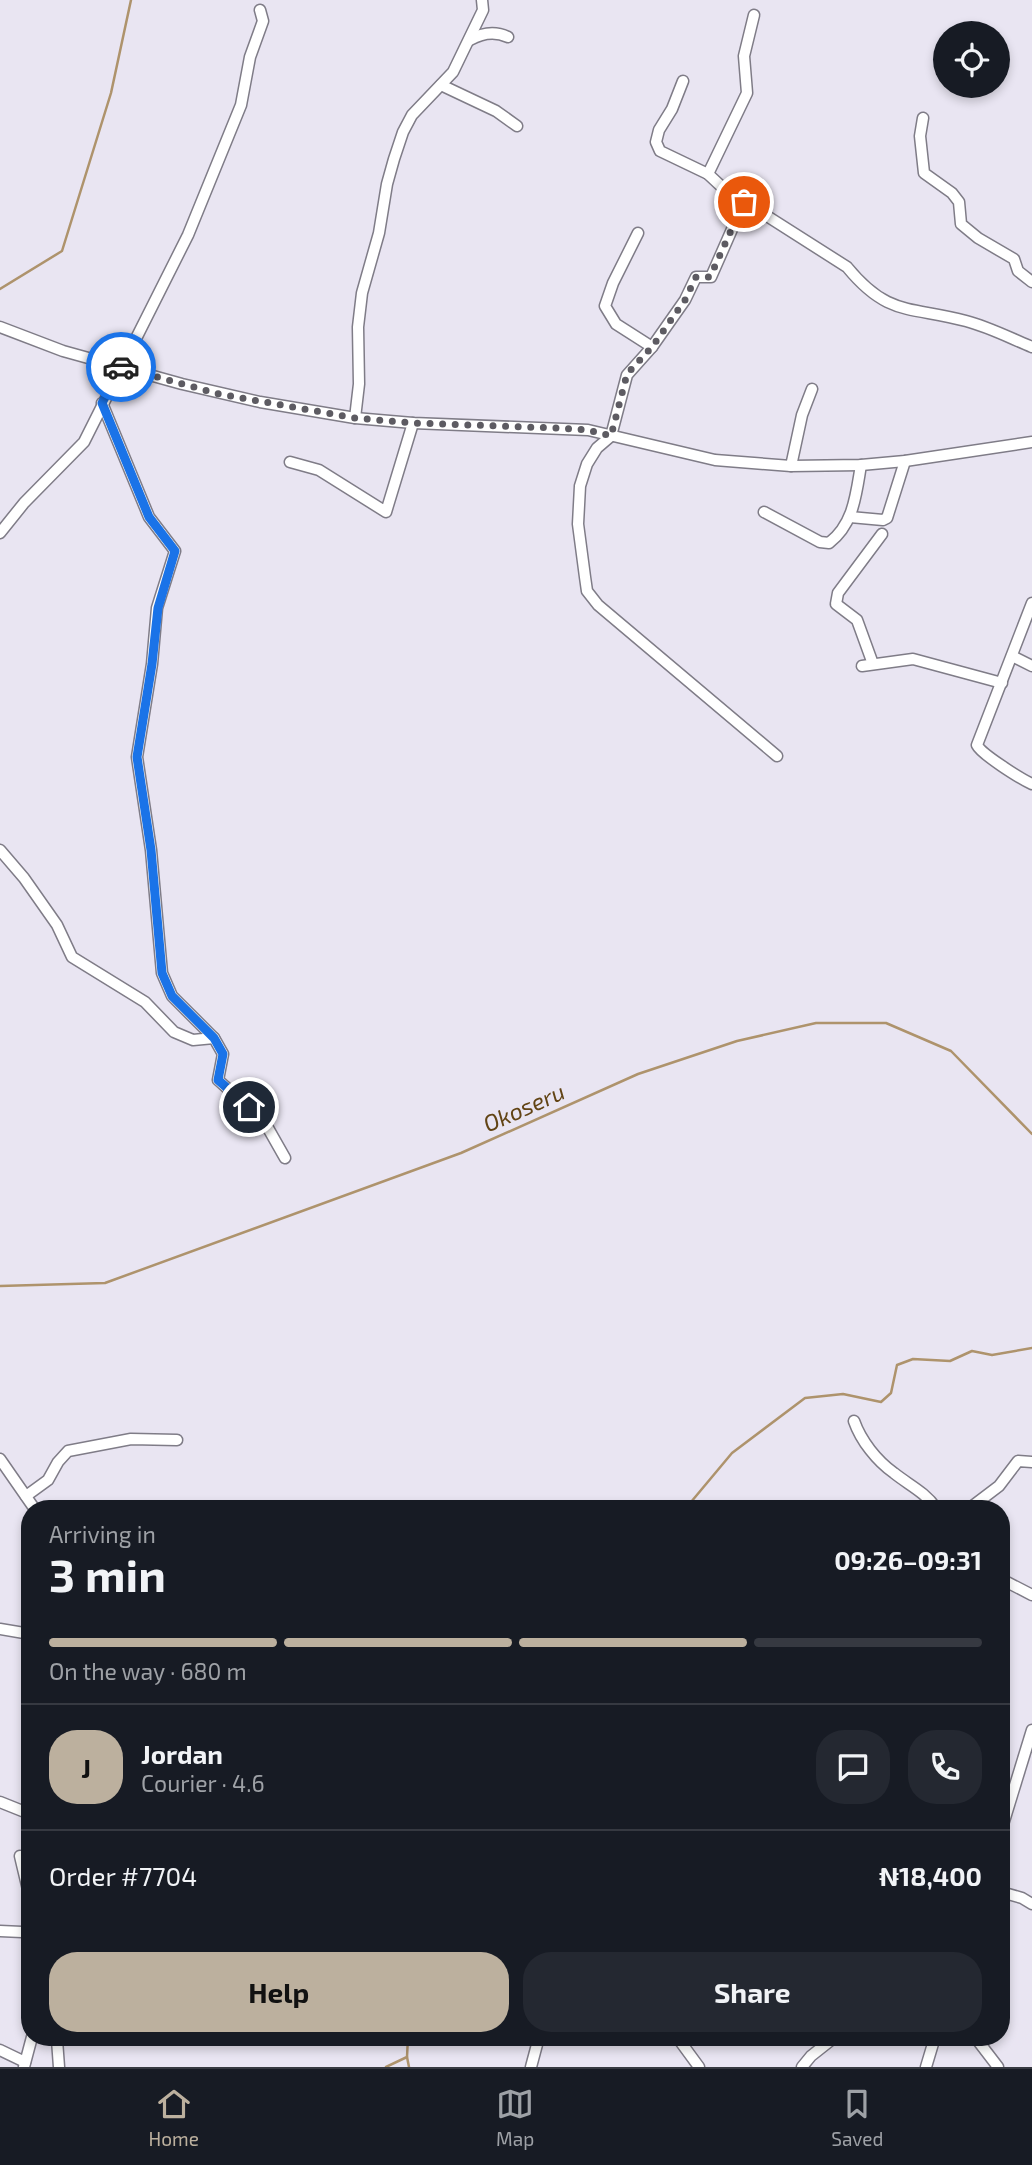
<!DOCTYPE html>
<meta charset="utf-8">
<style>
:root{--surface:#171b24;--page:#242831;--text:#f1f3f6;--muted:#9ea1a6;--line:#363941;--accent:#bcb09e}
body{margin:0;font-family:"Exo 2",sans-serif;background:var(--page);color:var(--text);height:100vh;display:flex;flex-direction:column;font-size:26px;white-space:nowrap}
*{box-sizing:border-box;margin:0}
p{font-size:23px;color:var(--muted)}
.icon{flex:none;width:38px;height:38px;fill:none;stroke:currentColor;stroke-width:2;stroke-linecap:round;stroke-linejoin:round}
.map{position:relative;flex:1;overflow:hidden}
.details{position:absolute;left:21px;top:1500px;width:989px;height:546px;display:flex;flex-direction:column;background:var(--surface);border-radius:28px;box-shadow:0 4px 10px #0003}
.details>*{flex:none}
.tools{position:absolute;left:933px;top:21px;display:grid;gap:14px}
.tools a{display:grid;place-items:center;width:77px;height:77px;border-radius:50%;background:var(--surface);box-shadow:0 4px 10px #0003;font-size:35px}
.pin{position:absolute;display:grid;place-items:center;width:60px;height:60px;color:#fff;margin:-30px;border:4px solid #fff;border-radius:50%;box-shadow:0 2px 7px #0007}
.courier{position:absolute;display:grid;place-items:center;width:70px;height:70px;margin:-35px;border:5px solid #1a73e8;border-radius:50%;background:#fff;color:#222;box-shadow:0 2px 9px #0007}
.head em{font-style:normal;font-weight:700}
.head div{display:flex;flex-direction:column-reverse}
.head{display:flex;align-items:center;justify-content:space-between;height:119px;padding:0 28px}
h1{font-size:46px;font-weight:700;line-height:52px}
.bar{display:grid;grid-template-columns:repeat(4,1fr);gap:10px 7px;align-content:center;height:84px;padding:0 28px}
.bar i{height:9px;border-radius:5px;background:var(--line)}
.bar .active{background:var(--accent)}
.bar p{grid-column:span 4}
.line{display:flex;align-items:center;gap:18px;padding:0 28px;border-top:2px solid var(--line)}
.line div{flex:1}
.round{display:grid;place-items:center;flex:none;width:74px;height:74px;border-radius:28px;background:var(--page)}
.button{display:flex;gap:14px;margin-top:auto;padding:14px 28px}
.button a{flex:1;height:80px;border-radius:28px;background:var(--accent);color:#111;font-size:28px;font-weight:700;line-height:80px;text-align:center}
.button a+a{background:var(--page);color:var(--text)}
.menu{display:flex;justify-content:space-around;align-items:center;height:98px;border-top:2px solid var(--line);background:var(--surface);font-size:19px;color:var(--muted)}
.menu a{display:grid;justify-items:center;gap:4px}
.menu .active{color:var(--accent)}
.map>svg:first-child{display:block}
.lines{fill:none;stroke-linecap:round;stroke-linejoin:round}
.stream{stroke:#ae936c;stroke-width:2.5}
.minor-casing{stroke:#7f7c87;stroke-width:13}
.minor{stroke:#fff;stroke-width:10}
.done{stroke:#5d5b62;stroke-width:7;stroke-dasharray:0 12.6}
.route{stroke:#1a73e8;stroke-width:9}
.labels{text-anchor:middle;stroke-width:6;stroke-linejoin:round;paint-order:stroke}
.water-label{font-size:23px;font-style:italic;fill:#624415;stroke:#e9e5f2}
</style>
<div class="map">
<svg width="1032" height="2067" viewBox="0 0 1032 2067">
<rect width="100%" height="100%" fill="#e9e5f2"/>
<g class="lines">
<g class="stream">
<polyline points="0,289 62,251 111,93 131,0"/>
<polyline points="0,1286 105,1283 461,1153 638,1074 737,1041 816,1023 886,1023 951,1051 1032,1134"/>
<polyline points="686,1508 732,1453 805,1398 843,1394 881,1402 891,1393 897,1365 913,1359 950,1361 972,1351 992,1355 1032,1348"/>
<polyline points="407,2057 409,2067"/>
<polyline points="386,2067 407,2057 408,2037"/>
</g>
<g class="minor-casing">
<g id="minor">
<path d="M470,40C482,33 495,31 508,37"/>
<path d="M683,81L672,109L659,130L656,142L660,151L708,174L723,188L847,267C888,317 910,306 966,321C989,327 1010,338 1032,347"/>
<polyline points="441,85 496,111 517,126"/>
<polyline points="923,118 920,136 924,173 952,193 959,202 961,224 978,238 1014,259 1018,271 1032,282"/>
<polyline points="708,174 747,93 744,56 754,15"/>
<polyline points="744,202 711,277 696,277 685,300 652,347 627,375 611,436 597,448 587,464 580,486 578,524 585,577 587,591 598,605 777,756"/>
<polyline points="638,233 613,283 605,306 616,324 652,347"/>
<polyline points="0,327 63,351 182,384 260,402 355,418 413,423 588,430 715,460 791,466 861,465 905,461 1032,442"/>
<polyline points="102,403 149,517 175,551 157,608 152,664 137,757 151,850 162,973 172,996 214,1038 223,1054 218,1080 264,1121 285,1158"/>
<polyline points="355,418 359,384 358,327 362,293 379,233 387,184 394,159 403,132 412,115 453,72 483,10 482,0"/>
<polyline points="290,462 319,470 386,512 413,423"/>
<polyline points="791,466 802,415 812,389"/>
<path d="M764,512L820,542L829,543C854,524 856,494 861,465"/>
<polyline points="850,517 883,520 887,518 905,461"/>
<polyline points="0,533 24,503 84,442 188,235 241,105 250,57 263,21 260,10"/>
<path d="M1032,603L977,745C981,754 1021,779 1032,784"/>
<polyline points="1012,656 1032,666"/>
<polyline points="873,664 857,620 836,604 838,593 882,534"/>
<polyline points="862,666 913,659 1002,683"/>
<polyline points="0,850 24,878 57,925 72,957 145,1002 174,1032 193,1040 214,1038"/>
<path d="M854,1421C861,1441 877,1461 894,1473C909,1485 925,1492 936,1508"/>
<polyline points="0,1459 34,1508"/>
<polyline points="26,1496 48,1480 58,1462 68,1451 131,1439 177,1440"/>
<polyline points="970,1508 999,1486 1018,1461 1032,1462"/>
<polyline points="1001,1579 1032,1595"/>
<polyline points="0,1629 30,1634"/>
<polyline points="0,1802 30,1814"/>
<polyline points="1001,1831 1032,1730"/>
<polyline points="30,1858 20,1856 30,1898"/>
<polyline points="1001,1892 1022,1898 1032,1904"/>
<polyline points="0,1931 22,1932 30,1935"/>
<polyline points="677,2037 699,2067"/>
<polyline points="975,2037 998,2067"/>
<polyline points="57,2040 59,2067"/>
<polyline points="0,2050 25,2062"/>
<polyline points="24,2067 32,2037"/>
<polyline points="531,2067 539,2037"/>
<polyline points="802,2067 811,2056 835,2037"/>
<polyline points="926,2067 935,2037"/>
</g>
</g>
<use href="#minor" class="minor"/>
</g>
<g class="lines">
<polyline class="done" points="121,367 219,394 355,418 413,423 555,428 588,430 611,436 627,374 652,347 685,300 696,277 710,277 744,202"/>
<polyline class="route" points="121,367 102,403 149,517 175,551 158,608 152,664 137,757 151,850 162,973 172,996 214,1038 223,1054 218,1080 249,1107"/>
</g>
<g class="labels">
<g class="water-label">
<text transform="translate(524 1108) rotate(-24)" y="8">Okoseru</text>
</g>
</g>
</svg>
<div class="tools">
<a><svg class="icon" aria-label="locate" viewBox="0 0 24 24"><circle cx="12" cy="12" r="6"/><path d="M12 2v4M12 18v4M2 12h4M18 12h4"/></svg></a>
</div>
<div class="pin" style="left:744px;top:202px;background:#ea580c"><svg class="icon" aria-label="bag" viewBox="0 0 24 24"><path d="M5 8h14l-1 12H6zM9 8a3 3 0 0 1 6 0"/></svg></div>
<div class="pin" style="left:249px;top:1107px;background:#1f2937"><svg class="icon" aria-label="home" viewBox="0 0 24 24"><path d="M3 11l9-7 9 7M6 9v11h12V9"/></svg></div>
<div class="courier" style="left:121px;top:367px"><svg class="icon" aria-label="car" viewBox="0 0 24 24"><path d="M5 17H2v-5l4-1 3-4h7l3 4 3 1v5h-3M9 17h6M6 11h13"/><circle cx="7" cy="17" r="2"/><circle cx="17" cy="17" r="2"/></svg></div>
<section class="details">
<div class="head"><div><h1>3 min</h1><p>Arriving in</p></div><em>09:26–09:31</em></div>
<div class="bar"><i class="active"></i><i class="active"></i><i class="active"></i><i></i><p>On the way · 680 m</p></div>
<div class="line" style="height:126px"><b class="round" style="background:var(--accent);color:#111">J</b><div><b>Jordan</b><p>Courier · 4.6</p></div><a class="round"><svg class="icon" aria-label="chat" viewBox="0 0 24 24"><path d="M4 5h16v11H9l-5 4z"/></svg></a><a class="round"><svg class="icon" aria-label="phone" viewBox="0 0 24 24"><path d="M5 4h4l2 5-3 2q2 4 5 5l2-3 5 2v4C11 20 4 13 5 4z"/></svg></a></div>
<div class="line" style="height:91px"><div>Order #7704</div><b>₦18,400</b></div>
<div class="button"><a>Help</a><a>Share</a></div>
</section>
</div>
<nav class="menu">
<a class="active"><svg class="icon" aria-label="home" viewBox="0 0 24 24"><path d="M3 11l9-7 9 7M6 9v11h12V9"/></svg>Home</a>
<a><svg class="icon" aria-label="map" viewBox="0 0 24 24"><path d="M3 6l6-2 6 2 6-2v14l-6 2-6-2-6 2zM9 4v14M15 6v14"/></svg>Map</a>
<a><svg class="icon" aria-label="saved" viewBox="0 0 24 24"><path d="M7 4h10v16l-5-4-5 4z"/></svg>Saved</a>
</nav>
